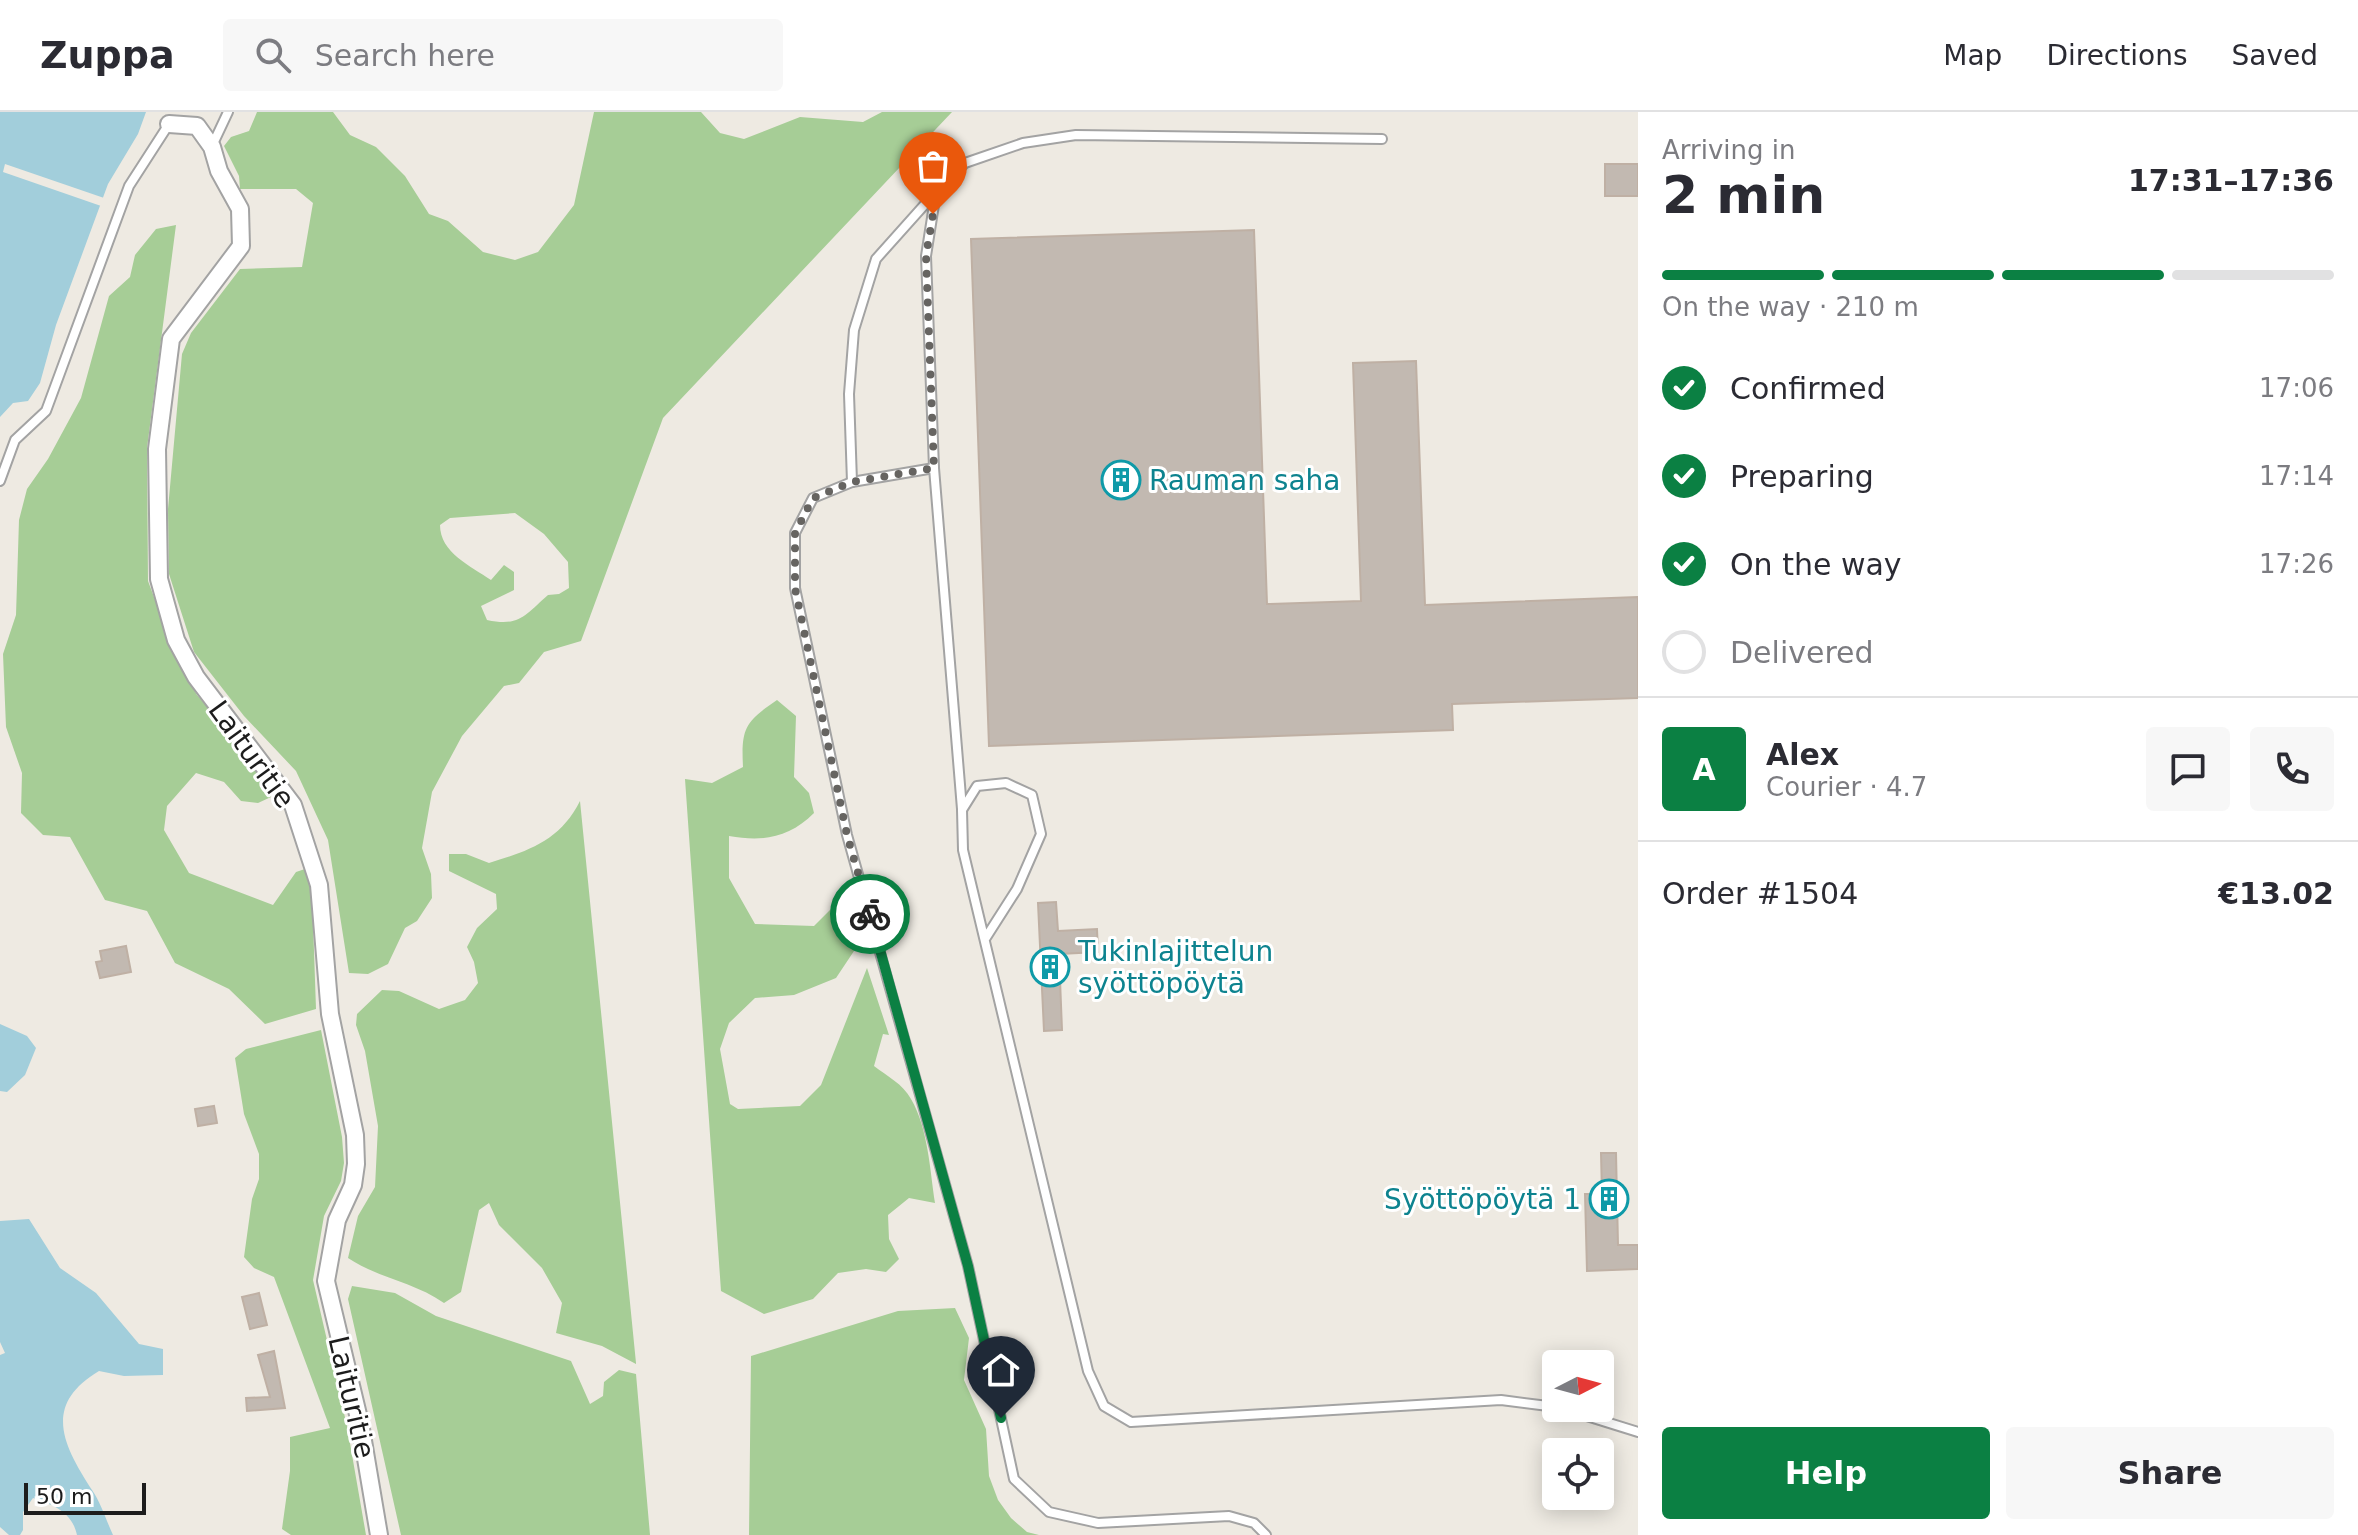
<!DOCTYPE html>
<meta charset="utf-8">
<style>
:root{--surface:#fff;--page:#f7f7f7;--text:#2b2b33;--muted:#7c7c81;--line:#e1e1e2;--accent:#0b8043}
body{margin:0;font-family:"DejaVu Sans",sans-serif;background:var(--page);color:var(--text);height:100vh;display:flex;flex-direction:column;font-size:30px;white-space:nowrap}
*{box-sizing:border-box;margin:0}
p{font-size:26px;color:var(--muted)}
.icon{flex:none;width:44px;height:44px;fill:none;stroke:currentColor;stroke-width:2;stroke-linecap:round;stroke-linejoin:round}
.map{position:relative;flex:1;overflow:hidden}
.drawer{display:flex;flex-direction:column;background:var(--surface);width:720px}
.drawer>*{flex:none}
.needle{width:52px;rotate:84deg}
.fabs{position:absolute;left:1542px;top:1238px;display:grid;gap:16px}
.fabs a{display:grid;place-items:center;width:72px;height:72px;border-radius:8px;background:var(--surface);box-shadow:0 4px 20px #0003;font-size:40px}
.scale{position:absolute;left:24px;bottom:20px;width:122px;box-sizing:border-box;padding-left:8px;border:4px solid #1c1c1c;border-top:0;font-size:22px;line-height:28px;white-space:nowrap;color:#1c1c1c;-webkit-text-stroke:6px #fff;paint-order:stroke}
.pin{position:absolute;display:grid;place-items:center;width:68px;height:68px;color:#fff;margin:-82px -34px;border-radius:50% 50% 50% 0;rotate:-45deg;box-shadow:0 0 8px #0007}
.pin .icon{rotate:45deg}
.courier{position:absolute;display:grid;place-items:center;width:80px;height:80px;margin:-40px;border:6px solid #0b8043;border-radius:50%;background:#fff;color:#222;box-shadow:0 2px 10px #0007}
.overview em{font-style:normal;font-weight:700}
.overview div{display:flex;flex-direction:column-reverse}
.overview{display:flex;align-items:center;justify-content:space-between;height:136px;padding:0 24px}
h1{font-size:52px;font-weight:700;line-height:60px}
.bar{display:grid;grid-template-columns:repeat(4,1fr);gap:12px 8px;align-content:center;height:96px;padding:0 24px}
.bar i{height:10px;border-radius:6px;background:var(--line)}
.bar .current{background:var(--accent)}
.bar p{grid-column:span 4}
.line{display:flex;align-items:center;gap:20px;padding:0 24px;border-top:2px solid var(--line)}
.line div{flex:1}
.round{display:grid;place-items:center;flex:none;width:84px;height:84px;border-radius:8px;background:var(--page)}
ol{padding:0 24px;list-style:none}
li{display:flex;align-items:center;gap:24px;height:88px}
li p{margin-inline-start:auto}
li .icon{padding:8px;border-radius:50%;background:var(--accent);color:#fff;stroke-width:4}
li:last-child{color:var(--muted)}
li i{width:44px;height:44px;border:4px solid var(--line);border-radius:50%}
.action{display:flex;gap:16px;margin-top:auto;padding:16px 24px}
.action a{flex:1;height:92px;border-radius:8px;background:var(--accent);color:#fff;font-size:32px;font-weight:700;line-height:92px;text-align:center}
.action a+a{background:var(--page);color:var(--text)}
header{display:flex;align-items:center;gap:48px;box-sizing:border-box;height:112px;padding:0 40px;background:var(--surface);border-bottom:2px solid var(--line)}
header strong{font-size:38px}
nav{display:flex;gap:44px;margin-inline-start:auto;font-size:28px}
.search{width:560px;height:72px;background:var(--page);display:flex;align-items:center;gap:20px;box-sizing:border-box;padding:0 28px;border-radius:8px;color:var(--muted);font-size:30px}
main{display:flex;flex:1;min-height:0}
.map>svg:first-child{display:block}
.forest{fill:#a6cd96;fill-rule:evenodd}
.water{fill:#a2cedb}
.pier{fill:#eeeae2}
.building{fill:#c2b9b1;stroke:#bfb0a4;stroke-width:2}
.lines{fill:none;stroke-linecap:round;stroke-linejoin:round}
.service-casing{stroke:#a3a3a3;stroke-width:12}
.minor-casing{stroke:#a3a3a3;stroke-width:20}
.service{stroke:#fff;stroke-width:8}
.minor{stroke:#fff;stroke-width:16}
.done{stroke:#666461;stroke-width:8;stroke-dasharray:0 14.4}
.route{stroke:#0b8043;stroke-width:10}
.labels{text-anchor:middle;stroke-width:6;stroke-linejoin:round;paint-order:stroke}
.culture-label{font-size:28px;fill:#0d838f;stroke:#fff;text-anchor:start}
.street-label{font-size:28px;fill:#1c1c1c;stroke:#fff}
</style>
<header>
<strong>Zuppa</strong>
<div class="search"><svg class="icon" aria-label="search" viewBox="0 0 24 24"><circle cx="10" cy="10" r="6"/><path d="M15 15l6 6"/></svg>Search here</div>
<nav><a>Map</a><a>Directions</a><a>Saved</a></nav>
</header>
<main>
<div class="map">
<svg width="1638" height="1423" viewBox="0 0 1638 1423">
<rect width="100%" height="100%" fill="#eeeae2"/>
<g class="forest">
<path d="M257,0H333L350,23L376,35L405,64L429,102L448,109L483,140L515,148L538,140L574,93L594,0H701L720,21L744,27L800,5L863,10L882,0H952L663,306L581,529L544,540L519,571L504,574L462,624L432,680L422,736L431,762L432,786L417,809L405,816L388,852L368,862L349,861L328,728L296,659L244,604L194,540L169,462L168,397L182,242L191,221L240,157L302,155L313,91L296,77H240L239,64L224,34L231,25L249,19ZM515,401L544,422L568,450L569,476L559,482L548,483C525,503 520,515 487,508L481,494L514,478V460L504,453L491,468C471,454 440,441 440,413L450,406Z"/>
<polygon points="176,113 147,336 148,469 179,552 197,583 237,628 271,685 258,691 241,689 224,670 196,661 167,694 164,718 189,761 273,793 296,760 305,757 312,781 316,897 265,912 229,877 175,851 147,799 105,788 70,725 43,723 21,701 22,661 6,615 3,542 16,503 19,408 27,377 48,347 81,286 109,184 130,165 135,143 156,117"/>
<path d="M777,588L796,604L794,665L809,681L814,701C789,726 763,730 729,724V766L755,812L814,814L835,793L848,802L854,839L836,866L794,883L755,886L729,911L720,937L730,992L738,997L800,994L821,973L867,856L889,923L883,922L874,954C887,964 903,972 911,987C928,1016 930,1058 935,1091L909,1086L888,1103L889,1127L899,1147L886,1160L866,1157L838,1161L813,1187L764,1202L721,1179L685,667L712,671L743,655C741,616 745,610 777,588Z"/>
<path d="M580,689L636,1251V1252L602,1234L556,1221L562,1191L542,1156L499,1113L489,1091L479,1098L461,1180L444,1191C414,1170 378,1166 348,1146L358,1104L375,1075L378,1014L365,939L356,913L357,902L382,878L399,879L439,897L465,888L478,871L474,850L467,835L477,816L497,797L496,782L449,759V742H466L489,751C528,739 560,729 580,689Z"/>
<polygon points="321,918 342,1025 344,1051 341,1069 324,1104 313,1168 347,1314 366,1423 291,1423 282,1417 290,1359 290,1325 330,1316 274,1165 254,1156 244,1145 252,1087 259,1067 259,1042 244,1002 235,946 246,937"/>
<polygon points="352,1174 395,1181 436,1204 571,1249 590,1292 603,1284 604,1270 619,1258 636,1262 650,1423 401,1423 348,1187"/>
<polygon points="955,1196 969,1226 964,1268 986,1317 989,1364 998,1388 1011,1406 1027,1420 1039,1423 749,1423 751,1244 898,1199"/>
</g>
<g class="water">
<polygon points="0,0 146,0 138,22 108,72 56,213 40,271 28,289 13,291 0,305"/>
<polygon points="0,912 27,924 36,936 25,963 7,980 0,979"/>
<path d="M29,1107L60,1156L96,1181L139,1232L163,1237V1263L124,1264L99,1259C42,1293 63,1333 92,1378C101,1391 106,1408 113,1423H77C72,1400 54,1393 33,1386L23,1400V1418L20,1423H9L0,1415V1243L5,1241L0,1230V1109Z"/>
</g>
<polygon class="pier" points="5,52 107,87 104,95 3,60"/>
<g class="building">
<rect x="1605" y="52" width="33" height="32"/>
<polygon points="1254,118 1267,492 1361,489 1353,251 1416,249 1425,493 1638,485 1638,586 1452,592 1453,618 989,634 971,127"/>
<polygon points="1056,790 1058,819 1097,817 1098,840 1059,842 1062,918 1044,919 1038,791"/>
<polygon points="126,834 131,860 100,866 96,850 102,849 100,839"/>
<polygon points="214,994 217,1011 198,1014 195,997"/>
<polygon points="1601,1041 1616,1041 1618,1133 1638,1133 1638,1157 1587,1159 1585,1082 1602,1082"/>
<polygon points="259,1181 267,1213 250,1217 242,1185"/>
<polygon points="274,1239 285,1296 247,1299 246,1286 270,1285 258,1243"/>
</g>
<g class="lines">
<g class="service-casing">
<g id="service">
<polyline points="212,34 228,0"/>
<polyline points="934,356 852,370 813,386 795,421 795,476 847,723 968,1154 1014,1367 1049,1400 1098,1411 1229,1404 1254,1411 1266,1423"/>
<polyline points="0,369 15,328 46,299 129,74 169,12"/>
<polyline points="852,370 849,282 854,218 876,147 935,81"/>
<polyline points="962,697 934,356 926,144 936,80 965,51 1023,31 1076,23 1382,27"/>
<polyline points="985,827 1017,777 1041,722 1032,683 1006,671 977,674 962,698 963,738 1088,1259 1104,1294 1131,1310 1501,1288 1556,1295"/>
<polyline points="1561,1296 1638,1320"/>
</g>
</g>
<g class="minor-casing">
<polyline id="minor" points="169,12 197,14 212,35 219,59 240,97 241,134 171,227 157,337 159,467 176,528 196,565 293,693 319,773 330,902 355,1023 356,1052 353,1073 337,1108 326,1169 360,1311 379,1423"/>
</g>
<use href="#service" class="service"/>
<use href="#minor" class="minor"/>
</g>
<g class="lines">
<polyline class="done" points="870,802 847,723 795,476 795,421 813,386 852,370 934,356 926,144 933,102"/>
<polyline class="route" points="870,802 968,1154 1001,1306"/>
</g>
<defs>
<g id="building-ring" transform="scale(2)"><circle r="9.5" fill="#fff" stroke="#0f9aa8" stroke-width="1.5"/><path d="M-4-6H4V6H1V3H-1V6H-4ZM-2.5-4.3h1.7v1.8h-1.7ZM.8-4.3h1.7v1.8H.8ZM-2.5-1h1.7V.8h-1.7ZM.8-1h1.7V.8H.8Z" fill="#0f9aa8"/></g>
</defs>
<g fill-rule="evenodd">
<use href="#building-ring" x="1121" y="368"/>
<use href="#building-ring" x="1050" y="855"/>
<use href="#building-ring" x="1609" y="1087"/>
</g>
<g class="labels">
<g class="culture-label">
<text x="1149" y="378">Rauman saha</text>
<text x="1078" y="849">Tukinlajittelun<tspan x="1078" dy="32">syöttöpöytä</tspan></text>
<text x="1581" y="1097" text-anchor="end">Syöttöpöytä 1</text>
</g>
<g class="street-label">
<text transform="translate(252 642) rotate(54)" y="10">Laituritie</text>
<text transform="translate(352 1285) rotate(77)" y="10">Laituritie</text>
</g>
</g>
</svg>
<div class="fabs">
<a><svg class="needle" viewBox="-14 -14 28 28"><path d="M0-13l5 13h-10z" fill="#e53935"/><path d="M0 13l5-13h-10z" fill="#7c7c81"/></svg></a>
<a><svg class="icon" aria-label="locate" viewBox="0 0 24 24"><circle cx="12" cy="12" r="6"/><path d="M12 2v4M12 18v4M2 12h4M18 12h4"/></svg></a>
</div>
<div class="scale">50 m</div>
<div class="pin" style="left:933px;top:102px;background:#ea580c"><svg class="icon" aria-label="bag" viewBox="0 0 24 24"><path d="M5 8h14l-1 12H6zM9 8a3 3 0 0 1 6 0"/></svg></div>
<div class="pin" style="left:1001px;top:1306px;background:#1f2937"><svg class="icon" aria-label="home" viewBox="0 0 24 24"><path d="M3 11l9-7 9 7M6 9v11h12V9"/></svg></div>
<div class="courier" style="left:870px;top:802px"><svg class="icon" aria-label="bike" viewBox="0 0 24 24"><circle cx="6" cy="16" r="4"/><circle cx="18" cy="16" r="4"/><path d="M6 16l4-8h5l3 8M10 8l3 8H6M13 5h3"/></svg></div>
</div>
<section class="drawer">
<div class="overview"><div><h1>2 min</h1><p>Arriving in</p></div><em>17:31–17:36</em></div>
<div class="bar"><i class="current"></i><i class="current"></i><i class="current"></i><i></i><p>On the way · 210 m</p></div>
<ol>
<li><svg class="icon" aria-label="check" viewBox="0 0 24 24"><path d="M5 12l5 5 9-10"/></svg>Confirmed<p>17:06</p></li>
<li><svg class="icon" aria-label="check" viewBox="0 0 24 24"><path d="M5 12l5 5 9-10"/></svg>Preparing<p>17:14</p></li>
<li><svg class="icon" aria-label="check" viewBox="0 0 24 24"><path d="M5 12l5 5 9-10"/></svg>On the way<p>17:26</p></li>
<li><i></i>Delivered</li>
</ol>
<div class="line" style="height:144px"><b class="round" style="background:var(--accent);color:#fff">A</b><div><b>Alex</b><p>Courier · 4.7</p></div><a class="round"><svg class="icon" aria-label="chat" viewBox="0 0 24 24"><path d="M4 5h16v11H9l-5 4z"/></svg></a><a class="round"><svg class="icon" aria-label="phone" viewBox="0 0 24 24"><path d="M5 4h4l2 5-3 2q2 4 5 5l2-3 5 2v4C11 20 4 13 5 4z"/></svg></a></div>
<div class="line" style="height:104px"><div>Order #1504</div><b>€13.02</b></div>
<div class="action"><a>Help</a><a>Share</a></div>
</section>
</main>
